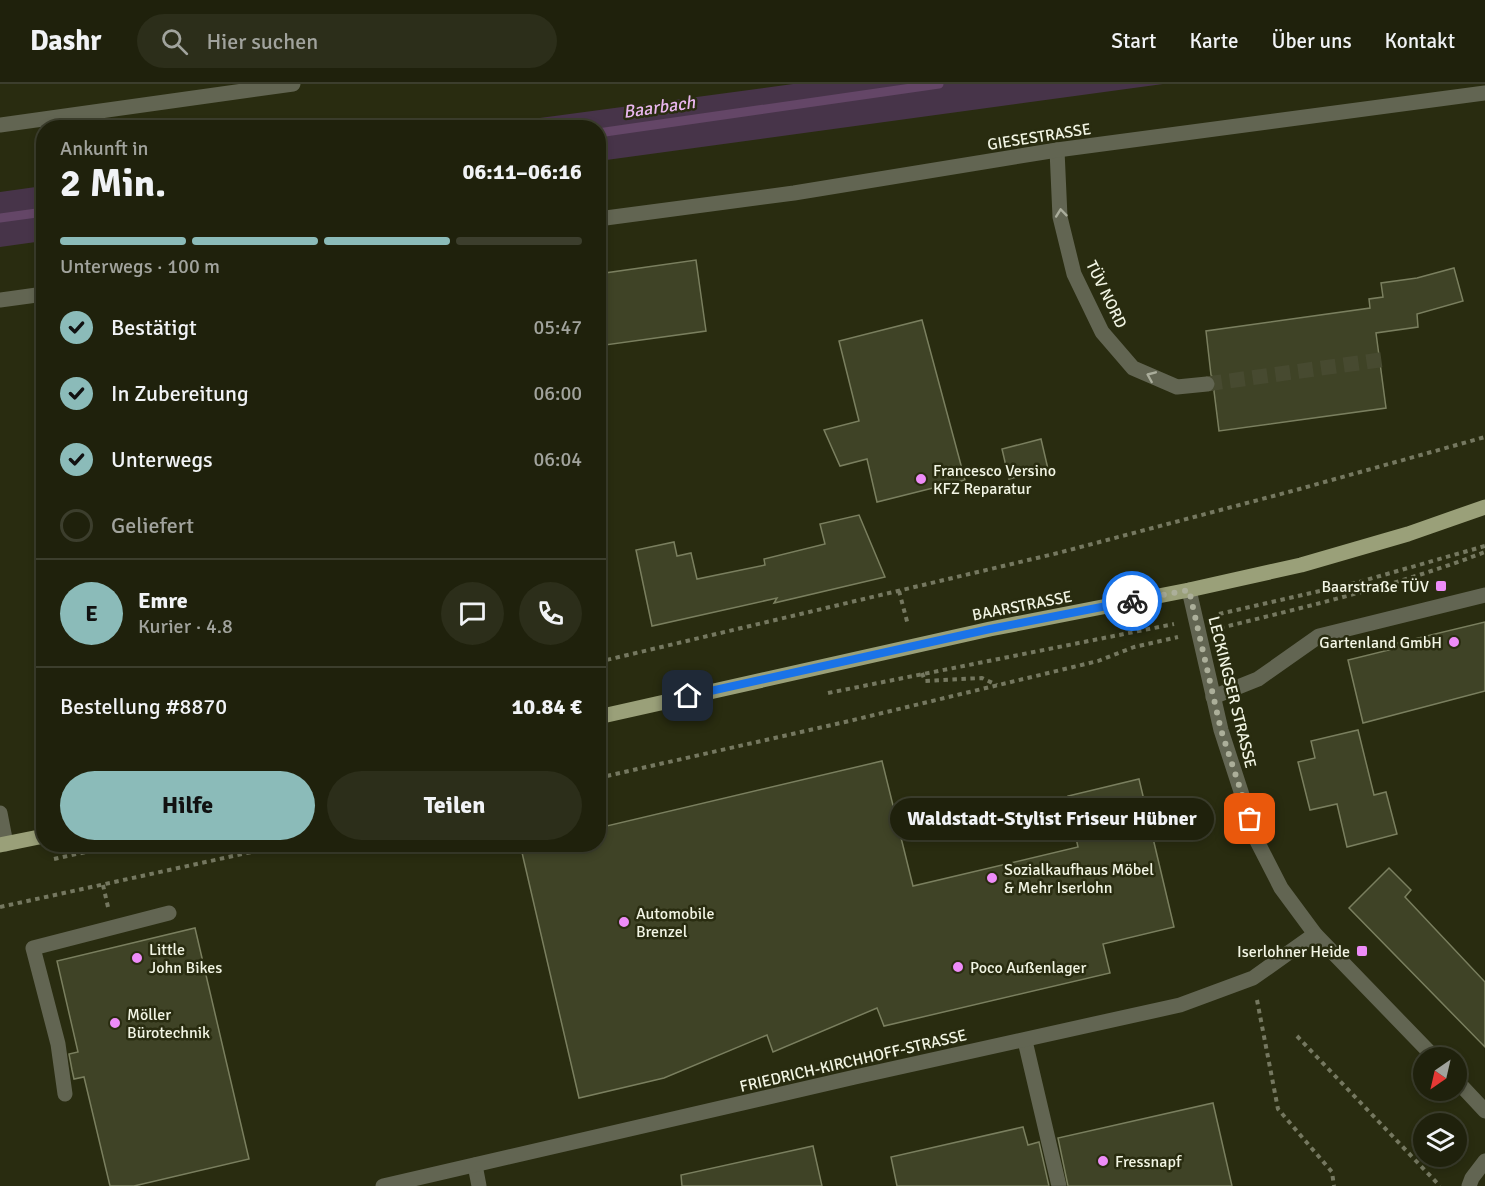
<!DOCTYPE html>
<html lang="de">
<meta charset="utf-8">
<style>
:root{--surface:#1f210c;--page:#2c2e1a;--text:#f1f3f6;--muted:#a1a39d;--line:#3c3e2d;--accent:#8bbbb9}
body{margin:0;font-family:Signika,sans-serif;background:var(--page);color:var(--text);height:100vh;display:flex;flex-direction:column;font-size:22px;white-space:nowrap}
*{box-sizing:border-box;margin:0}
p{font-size:20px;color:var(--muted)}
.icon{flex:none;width:33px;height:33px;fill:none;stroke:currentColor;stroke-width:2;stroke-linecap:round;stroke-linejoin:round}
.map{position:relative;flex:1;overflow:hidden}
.sheet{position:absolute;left:36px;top:36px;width:570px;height:732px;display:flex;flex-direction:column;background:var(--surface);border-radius:24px;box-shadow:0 3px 9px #0003,0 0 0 2px var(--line)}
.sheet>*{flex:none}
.needle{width:39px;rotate:214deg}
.buttons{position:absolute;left:1413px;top:963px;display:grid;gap:12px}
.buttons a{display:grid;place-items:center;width:54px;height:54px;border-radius:50%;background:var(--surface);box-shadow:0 3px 9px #0003,0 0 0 2px var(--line);font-size:30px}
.pin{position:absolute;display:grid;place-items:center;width:51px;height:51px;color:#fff;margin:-26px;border-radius:12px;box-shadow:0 3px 9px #0006}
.courier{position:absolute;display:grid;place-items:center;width:60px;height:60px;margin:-30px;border:4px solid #1a73e8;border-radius:50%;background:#fff;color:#222;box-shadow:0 2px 8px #0007}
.bubble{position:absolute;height:42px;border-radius:21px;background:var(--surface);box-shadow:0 3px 9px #0003,0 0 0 2px var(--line);font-size:20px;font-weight:700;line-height:42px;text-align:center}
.overview em{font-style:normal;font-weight:700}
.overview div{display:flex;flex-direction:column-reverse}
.overview{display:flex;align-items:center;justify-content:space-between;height:102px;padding:0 24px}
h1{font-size:39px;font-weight:700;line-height:45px}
.bar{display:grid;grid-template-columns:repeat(4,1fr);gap:9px 6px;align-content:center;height:72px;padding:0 24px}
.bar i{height:8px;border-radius:4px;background:var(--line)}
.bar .active{background:var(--accent)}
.bar p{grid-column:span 4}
.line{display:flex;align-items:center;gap:15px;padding:0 24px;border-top:2px solid var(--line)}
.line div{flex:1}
.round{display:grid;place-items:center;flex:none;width:63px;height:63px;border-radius:32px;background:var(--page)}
ol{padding:0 24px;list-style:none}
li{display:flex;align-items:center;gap:18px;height:66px}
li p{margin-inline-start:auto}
li .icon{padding:6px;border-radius:50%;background:var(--accent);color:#111;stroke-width:4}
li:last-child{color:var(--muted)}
li i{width:33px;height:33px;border:3px solid var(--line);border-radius:50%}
.action{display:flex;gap:12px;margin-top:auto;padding:12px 24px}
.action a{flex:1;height:69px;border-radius:36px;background:var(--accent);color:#111;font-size:24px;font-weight:700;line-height:69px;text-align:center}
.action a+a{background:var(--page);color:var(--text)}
header{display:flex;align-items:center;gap:36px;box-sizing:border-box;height:84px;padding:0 30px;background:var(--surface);border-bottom:2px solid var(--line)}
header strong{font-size:28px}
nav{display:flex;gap:33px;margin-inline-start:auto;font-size:21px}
.search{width:420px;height:54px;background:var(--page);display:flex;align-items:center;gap:15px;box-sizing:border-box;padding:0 21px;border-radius:33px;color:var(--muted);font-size:22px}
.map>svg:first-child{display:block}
.grass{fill:#473449}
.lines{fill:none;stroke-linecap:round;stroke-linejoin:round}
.stream{stroke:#644667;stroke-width:9}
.building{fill:#3f4326;stroke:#7a7f5f;stroke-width:1.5}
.minor-tunnel{stroke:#474a30;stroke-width:15;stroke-dasharray:15 8;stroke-linecap:butt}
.path{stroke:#757860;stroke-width:4;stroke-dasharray:4.5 4.5;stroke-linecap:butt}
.minor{stroke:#626552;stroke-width:15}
.major{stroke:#9aa079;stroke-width:15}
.oneway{stroke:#aaad9b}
.done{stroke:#acaf9a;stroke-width:6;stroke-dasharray:0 10.8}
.route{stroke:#1a73e8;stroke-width:8}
.poi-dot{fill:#ee8cf8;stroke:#292c10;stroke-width:2}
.labels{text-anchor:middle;stroke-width:5;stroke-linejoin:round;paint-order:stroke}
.street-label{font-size:16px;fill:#f2f5e4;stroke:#292c10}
.poi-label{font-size:16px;fill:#f2f5e4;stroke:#292c10;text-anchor:start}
.water-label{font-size:18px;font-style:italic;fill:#e9b6ee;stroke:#292c10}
</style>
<header>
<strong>Dashr</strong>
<div class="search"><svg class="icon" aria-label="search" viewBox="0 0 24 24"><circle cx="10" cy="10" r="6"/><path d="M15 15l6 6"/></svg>Hier suchen</div>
<nav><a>Start</a><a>Karte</a><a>Über uns</a><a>Kontakt</a></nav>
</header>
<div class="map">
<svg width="1485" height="1102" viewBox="0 0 1485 1102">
<rect width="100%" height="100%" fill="#292c10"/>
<g class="grass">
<polygon points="793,0 1163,0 599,77 598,44 473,43"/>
<polygon points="43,102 43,157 0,163 0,108"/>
</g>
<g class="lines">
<g class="stream">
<polyline points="598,49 939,0"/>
<polyline points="0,134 44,128"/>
</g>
</g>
<g class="building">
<polygon points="696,176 706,247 598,262 598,190"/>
<polygon points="1454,184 1463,217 1417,230 1418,243 1376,249 1386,324 1219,347 1214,307 1217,298 1211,291 1206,247 1370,224 1369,215 1383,213 1381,199 1417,194"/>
<polygon points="922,236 965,396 877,418 867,375 840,382 824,346 859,337 839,257"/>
<polygon points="1041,355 1048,385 1009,395 1002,365"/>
<polygon points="859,431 885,493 774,519 777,514 652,542 636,466 674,458 677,472 691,469 697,495 765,481 764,475 825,460 820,440"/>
<polygon points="1485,538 1485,607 1363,639 1348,576 1393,565 1393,560"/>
<polygon points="1358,646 1374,711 1386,708 1397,750 1347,763 1337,720 1310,726 1298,678 1315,674 1311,657"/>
<polygon points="882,677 913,802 1078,763 1076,754 1078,754 1068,712 1139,695 1174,843 1103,860 1110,889 884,942 877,924 773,968 767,951 664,994 579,1014 520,760 598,760 598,744"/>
<polygon points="1389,784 1411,806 1405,813 1485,898 1485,963 1349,824"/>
<polygon points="195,844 249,1075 134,1102 110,1102 84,993 74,995 72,986 69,970 78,968 57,877"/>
<polygon points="1213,1019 1232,1102 1068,1102 1058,1054"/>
<polygon points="1023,1043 1028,1061 1039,1058 1049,1102 897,1102 891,1073"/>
<polygon points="813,1062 822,1102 682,1102 681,1091"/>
</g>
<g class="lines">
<polyline class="minor-tunnel" points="1207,300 1387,275"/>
<g class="path">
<polyline points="899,507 908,541"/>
<polyline points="1219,530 1359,498 1485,462"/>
<path d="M1220,544C1309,522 1399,501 1485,468"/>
<polyline points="598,578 1058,469 1296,406 1485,353"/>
<polyline points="922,589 925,597 982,594 997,601"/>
<polyline points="828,609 1174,540"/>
<polyline points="598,694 845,638 1098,577 1134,563 1178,553"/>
<polyline points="54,775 122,760"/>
<polyline points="103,801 108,823"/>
<polyline points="0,823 288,760"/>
<polyline points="1257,916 1278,1025 1332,1088 1334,1102"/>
<polyline points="1297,952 1440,1102"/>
</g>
<g class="minor">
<polyline points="0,41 293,0"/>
<polyline points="1057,66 1060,133 1074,190 1102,248 1133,284 1177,303 1207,300"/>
<polyline points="598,135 794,109 1057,66 1485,9"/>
<polyline points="0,216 44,210"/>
<polyline points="1189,506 1221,646 1257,757 1281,804 1315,850 1435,974"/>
<polyline points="1213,613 1258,595 1319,552 1485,511"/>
<polyline points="0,729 6,760"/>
<polyline points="1025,957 1059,1102"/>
<polyline points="1456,996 1485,1027"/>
<polyline points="65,1010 58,960 33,864 169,829"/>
<polyline points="475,1081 479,1102"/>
<polyline points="383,1102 855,993 1180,921 1253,894 1315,850"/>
<polyline points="1469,1102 1472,1094 1485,1077"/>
</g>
<g class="major">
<polyline points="598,633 990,545 1189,506 1301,481 1408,450 1485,423"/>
<polyline points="0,761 44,752"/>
</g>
</g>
<defs><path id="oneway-chevron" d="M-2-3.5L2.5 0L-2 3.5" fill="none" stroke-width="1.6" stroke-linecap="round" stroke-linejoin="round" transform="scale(1.5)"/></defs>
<g class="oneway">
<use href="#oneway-chevron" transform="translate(1061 129) rotate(-96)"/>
<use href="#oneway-chevron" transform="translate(1151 292) rotate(-157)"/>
</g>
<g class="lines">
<polyline class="done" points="1132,517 1189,506 1221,646 1250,735"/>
<polyline class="route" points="688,612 990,545 1132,517"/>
</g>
<g class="poi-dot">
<circle cx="921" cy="395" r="6"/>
<rect x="1435" y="496" width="12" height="12" rx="3"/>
<circle cx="1454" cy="558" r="6"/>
<circle cx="992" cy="794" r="6"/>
<circle cx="624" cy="838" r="6"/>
<rect x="1356" y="861" width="12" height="12" rx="3"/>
<circle cx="137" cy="874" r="6"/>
<circle cx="958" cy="883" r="6"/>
<circle cx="115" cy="939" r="6"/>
<circle cx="1103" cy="1077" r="6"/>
</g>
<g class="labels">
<g class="street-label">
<text transform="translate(1039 52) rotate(-9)" y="6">GIESESTRASSE</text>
<text transform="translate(1107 210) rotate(64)" y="6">TÜV NORD</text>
<text transform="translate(1022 521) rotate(-11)" y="6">BAARSTRASSE</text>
<text transform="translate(1233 608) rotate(76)" y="6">LECKINGSER STRASSE</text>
<text transform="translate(853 976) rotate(-13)" y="6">FRIEDRICH-KIRCHHOFF-STRASSE</text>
</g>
<g class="poi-label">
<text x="933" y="392">Francesco Versino<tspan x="933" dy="18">KFZ Reparatur</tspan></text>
<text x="1429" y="508" text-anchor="end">Baarstraße TÜV</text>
<text x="1442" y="564" text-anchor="end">Gartenland GmbH</text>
<text x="1004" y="791">Sozialkaufhaus Möbel<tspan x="1004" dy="18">&amp; Mehr Iserlohn</tspan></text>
<text x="636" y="835">Automobile<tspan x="636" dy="18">Brenzel</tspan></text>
<text x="149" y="871">Little<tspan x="149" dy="18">John Bikes</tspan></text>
<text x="1350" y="873" text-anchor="end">Iserlohner Heide</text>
<text x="970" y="889">Poco Außenlager</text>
<text x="127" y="936">Möller<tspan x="127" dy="18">Bürotechnik</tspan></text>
<text x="1115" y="1083">Fressnapf</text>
</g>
<g class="water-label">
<text transform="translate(659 23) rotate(-8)" y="6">Baarbach</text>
</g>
</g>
</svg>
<div class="buttons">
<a><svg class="needle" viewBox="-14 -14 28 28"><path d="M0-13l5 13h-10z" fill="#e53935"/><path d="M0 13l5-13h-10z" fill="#a1a39d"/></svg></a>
<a><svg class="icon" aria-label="layers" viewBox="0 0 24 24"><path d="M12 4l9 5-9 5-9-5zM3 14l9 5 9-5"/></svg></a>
</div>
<div class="pin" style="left:1250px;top:735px;background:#ea580c"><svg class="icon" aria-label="bag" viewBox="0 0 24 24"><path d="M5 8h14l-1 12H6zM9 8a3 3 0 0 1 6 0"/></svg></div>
<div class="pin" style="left:688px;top:612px;background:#1f2937"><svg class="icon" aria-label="home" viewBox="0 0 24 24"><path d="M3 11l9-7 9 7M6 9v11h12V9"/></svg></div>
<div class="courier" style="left:1132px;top:517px"><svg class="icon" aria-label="bike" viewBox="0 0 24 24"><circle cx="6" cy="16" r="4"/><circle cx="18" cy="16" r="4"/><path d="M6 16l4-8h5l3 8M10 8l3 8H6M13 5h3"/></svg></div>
<div class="bubble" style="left:890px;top:714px;width:324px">Waldstadt-Stylist Friseur Hübner</div>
<section class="sheet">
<div class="overview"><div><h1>2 Min.</h1><p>Ankunft in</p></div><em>06:11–06:16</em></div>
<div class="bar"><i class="active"></i><i class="active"></i><i class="active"></i><i></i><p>Unterwegs · 100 m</p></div>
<ol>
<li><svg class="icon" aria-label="check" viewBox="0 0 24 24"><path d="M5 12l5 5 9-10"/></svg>Bestätigt<p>05:47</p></li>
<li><svg class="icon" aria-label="check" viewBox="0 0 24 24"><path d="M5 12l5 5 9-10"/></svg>In Zubereitung<p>06:00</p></li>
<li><svg class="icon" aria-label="check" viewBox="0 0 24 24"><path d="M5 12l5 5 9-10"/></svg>Unterwegs<p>06:04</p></li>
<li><i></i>Geliefert</li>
</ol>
<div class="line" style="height:108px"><b class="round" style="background:var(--accent);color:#111">E</b><div><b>Emre</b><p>Kurier · 4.8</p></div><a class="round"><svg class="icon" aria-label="chat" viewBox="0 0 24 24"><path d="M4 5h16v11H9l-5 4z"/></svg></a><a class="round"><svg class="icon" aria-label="phone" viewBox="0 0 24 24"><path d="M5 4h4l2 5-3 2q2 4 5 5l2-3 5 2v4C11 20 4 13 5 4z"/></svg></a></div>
<div class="line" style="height:78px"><div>Bestellung #8870</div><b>10.84 €</b></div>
<div class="action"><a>Hilfe</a><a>Teilen</a></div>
</section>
</div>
